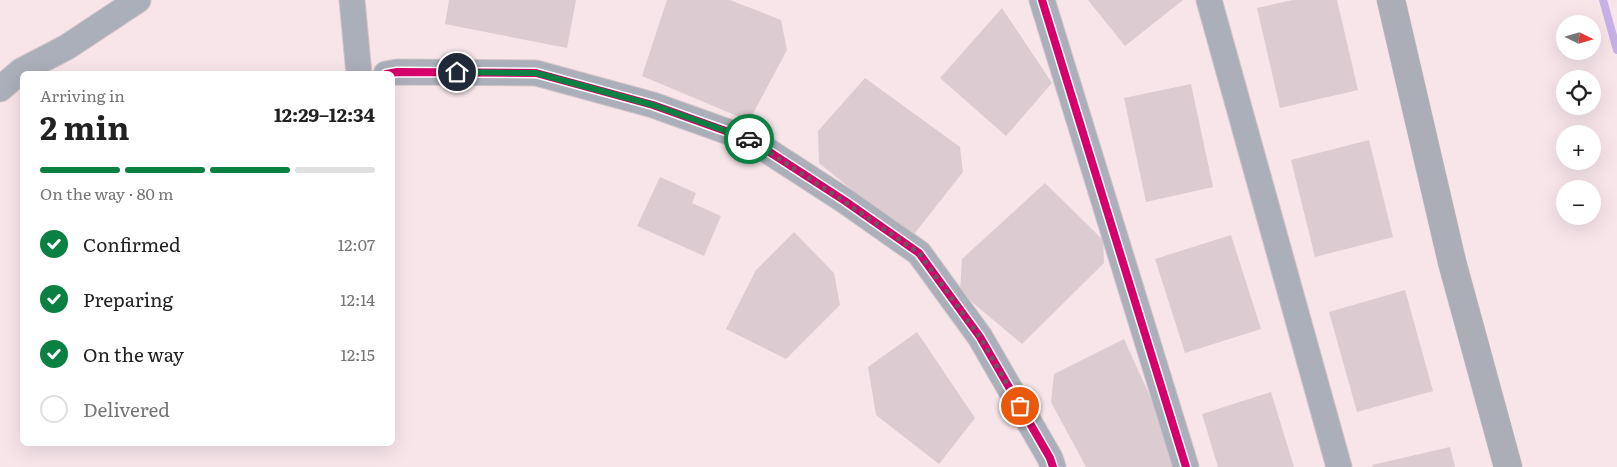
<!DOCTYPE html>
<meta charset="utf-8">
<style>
:root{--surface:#fff;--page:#f6f6f6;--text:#222;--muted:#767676;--line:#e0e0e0;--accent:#0b8043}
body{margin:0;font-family:Literata,serif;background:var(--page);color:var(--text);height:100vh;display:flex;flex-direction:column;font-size:19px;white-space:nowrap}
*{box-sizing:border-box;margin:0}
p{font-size:16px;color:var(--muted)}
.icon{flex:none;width:28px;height:28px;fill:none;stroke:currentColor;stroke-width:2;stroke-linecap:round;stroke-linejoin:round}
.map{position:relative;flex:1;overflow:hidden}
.details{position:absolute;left:20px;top:71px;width:375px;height:375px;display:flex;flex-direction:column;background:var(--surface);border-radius:8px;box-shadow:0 5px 20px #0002}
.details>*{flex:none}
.needle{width:32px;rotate:95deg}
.fabs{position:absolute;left:1556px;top:15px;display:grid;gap:10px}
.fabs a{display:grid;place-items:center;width:45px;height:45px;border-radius:50%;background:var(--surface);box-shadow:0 5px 20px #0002;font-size:25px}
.pin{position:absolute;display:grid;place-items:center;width:42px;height:42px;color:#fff;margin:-21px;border:2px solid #fff;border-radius:50%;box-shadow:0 1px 5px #0007}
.courier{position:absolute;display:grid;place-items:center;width:50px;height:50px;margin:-25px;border:4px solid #0b8043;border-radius:50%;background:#fff;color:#222;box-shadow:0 1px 6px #0007}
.summary em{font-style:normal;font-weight:700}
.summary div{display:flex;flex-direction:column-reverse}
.summary{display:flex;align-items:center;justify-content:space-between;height:85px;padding:0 20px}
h1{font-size:32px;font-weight:700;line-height:38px}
.bar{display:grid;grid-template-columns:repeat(4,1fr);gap:8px 5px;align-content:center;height:60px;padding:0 20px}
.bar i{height:6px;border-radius:4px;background:var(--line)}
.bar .selected{background:var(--accent)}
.bar p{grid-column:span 4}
ol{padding:0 20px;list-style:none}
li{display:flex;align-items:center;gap:15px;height:55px}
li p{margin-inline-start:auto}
li .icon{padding:5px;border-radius:50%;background:var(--accent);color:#fff;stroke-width:4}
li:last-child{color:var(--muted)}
li i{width:28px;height:28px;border:2px solid var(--line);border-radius:50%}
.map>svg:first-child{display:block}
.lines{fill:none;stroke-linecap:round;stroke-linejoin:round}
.stream{stroke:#c6b0e5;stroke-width:8}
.building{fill:#dccbd0}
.street-casing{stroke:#d3c4c8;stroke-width:27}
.secondary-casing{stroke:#d3c4c8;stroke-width:29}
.street{stroke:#abafb9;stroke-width:25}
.secondary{stroke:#acaeb7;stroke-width:28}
.cycleway-casing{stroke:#fff;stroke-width:11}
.cycleway{stroke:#d6006c;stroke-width:8}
.done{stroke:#6a595e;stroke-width:5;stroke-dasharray:0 9}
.route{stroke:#0b8043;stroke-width:6}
</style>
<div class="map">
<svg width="1617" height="467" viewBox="0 0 1617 467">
<rect width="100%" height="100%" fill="#f7e5ea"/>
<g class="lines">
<polyline class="stream" points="1603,0 1617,50"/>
</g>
<g class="building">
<polygon points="449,0 576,0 567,48 445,24"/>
<polygon points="667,0 730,0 781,20 787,50 749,121 642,76"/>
<polygon points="1088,0 1183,0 1125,46"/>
<polygon points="1293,0 1337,0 1358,90 1280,108 1257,8"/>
<polygon points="1002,8 1052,83 1006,136 940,78"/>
<polygon points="865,78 960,147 963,172 911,238 819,163 818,131"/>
<polygon points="1191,84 1213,187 1146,202 1124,98"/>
<polygon points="1369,140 1393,237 1315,257 1291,160"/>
<polygon points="660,177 696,193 692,203 721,216 704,256 637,226"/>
<polygon points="1045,183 1103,240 1104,263 1022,344 960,292 962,259"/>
<polygon points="794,232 834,273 840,305 786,359 726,329 756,270"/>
<polygon points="1231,235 1261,329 1185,353 1155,259"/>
<polygon points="1405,290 1433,391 1357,412 1329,312"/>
<polygon points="917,332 975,418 939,464 876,415 868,367"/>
<polygon points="1124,339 1174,449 1176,467 1086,467 1051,402 1054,374"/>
<polygon points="1271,392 1294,467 1218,467 1202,414"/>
<polygon points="1450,447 1455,467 1373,467 1372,465"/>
</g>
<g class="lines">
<g class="street-casing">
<g id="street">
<polyline points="352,0 359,74"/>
<polyline points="1042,0 1186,467"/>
<polyline points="1209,0 1339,467"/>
<polyline points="386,74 397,72 536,73 653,105 751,140 845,201 919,253 980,337 1050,458 1053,467"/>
<polyline points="0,89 21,71 67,47 138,0"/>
</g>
</g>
<g class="secondary-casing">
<polyline id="secondary" points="1391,0 1452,262 1508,467"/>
</g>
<use href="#street" class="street"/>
<use href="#secondary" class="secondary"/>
<g class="cycleway-casing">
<g id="cycleway">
<polyline points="1042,0 1186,467"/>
<polyline points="386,74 397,72 536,73 653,105 751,140 845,201 919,253 980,337 1050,458 1053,467"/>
</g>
</g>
<use href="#cycleway" class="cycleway"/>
</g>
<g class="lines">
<polyline class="done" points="749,139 844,201 919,253 980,337 1020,406"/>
<polyline class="route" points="457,72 536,73 653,105 749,139"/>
</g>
</svg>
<div class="fabs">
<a><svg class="needle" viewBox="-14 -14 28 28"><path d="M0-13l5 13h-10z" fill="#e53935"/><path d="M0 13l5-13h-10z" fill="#767676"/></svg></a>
<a><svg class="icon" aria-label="locate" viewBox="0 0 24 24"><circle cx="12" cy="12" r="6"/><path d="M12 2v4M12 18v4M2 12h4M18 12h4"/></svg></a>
<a>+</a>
<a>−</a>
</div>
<div class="pin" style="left:1020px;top:406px;background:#ea580c"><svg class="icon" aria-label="bag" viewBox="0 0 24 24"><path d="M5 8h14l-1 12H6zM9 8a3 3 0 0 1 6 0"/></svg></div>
<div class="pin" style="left:457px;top:72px;background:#1f2937"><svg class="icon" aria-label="home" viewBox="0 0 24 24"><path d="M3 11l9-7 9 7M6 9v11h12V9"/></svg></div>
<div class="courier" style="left:749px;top:139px"><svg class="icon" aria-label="car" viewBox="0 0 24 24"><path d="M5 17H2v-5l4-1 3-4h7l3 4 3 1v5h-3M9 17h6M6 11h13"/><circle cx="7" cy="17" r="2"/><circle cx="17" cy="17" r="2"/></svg></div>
<section class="details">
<div class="summary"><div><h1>2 min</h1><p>Arriving in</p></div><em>12:29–12:34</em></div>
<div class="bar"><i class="selected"></i><i class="selected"></i><i class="selected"></i><i></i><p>On the way · 80 m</p></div>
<ol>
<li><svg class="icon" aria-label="check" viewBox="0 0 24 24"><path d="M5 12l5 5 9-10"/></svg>Confirmed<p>12:07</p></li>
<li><svg class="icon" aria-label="check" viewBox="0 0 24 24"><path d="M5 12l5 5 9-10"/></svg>Preparing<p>12:14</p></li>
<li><svg class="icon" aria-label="check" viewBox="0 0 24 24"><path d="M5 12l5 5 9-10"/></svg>On the way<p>12:15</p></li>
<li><i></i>Delivered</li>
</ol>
</section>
</div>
